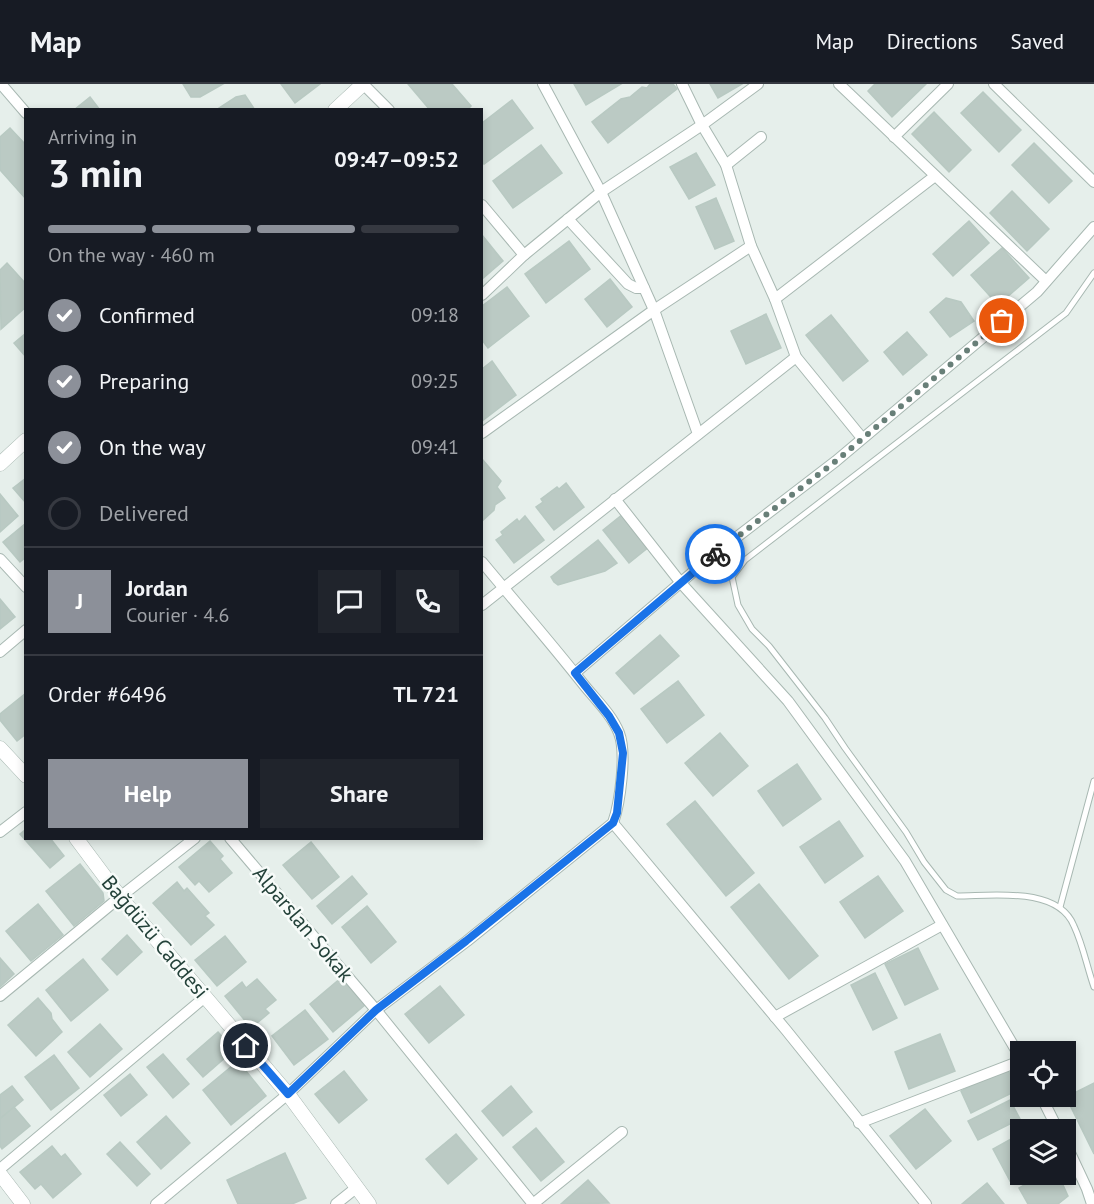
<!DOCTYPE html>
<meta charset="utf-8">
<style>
:root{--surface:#171b24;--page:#20242c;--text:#f1f3f6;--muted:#9ea1a6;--line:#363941;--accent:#8c9099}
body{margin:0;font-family:"PT Sans",sans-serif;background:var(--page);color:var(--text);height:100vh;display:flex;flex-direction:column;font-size:22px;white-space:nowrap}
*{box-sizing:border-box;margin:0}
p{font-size:20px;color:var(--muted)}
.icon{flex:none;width:33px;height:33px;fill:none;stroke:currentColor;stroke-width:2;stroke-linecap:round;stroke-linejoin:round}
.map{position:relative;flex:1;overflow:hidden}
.drawer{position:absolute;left:24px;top:24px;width:459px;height:732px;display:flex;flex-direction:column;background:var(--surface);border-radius:0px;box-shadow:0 3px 9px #0003}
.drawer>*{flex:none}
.tools{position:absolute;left:1010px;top:957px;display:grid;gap:12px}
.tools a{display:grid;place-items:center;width:66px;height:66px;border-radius:0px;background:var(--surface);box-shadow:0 3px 9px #0003;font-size:30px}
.pin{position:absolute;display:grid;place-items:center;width:51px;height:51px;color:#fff;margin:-26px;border:3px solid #fff;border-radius:50%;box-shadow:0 2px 6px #0007}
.courier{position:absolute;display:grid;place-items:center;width:60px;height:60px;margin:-30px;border:4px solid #1a73e8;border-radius:50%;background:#fff;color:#222;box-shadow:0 2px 8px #0007}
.head em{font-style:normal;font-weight:700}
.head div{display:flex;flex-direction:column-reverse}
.head{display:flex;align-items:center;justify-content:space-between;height:102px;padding:0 24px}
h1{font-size:39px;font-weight:700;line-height:45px}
.bar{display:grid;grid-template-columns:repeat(4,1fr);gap:9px 6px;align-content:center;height:72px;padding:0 24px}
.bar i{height:8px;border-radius:4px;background:var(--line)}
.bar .current{background:var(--accent)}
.bar p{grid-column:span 4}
.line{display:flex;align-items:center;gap:15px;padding:0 24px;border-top:2px solid var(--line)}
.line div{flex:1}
.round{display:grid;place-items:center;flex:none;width:63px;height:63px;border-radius:0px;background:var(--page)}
ol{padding:0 24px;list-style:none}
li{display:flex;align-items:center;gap:18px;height:66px}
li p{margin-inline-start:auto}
li .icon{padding:6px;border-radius:50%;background:var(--accent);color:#fff;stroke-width:4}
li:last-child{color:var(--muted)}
li i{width:33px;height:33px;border:3px solid var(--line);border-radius:50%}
.cta{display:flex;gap:12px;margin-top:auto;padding:12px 24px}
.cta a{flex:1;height:69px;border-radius:0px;background:var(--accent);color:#fff;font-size:24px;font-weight:700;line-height:69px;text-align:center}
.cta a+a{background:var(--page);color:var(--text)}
header{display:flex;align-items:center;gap:36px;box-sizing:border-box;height:84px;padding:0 30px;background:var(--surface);border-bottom:2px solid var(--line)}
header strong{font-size:28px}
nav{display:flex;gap:33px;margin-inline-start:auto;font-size:21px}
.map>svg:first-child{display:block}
.building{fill:#bbcac4;stroke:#b8c9c2;stroke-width:1.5}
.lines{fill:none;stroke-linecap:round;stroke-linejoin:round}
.service-casing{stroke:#a8b8b2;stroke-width:7}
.minor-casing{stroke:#a8b8b2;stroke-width:12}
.tertiary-casing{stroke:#a8b8b2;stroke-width:15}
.service{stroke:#fff;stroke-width:5}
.minor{stroke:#fff;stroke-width:10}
.tertiary{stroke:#fff;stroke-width:14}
.done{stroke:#687f78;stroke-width:6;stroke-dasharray:0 10.8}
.route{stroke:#1a73e8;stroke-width:8}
.labels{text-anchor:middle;stroke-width:5;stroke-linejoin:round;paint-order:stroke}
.street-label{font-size:21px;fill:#24423a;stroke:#f7fbf9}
</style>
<header>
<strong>Map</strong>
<nav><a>Map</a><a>Directions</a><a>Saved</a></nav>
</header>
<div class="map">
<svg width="1094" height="1120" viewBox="0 0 1094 1120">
<rect width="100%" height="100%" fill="#e6efeb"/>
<g class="building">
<polygon points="183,0 223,0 200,13 191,13"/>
<polygon points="281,0 320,0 295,19"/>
<polygon points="408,0 452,0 471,22 467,26 430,26"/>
<polygon points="574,0 621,0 586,21"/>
<polygon points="650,0 673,0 677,5 608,59 592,38 621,15 630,13 642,3 647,4"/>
<polygon points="710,0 742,0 718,14"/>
<polygon points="875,0 926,0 892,33 868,7"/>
<polygon points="983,8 1021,46 999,68 961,29"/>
<polygon points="245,11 255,26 216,26 236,13"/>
<polygon points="90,13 100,26 74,26"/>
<polygon points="512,16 533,44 484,80 482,76 482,39"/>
<polygon points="934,28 971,66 949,88 912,50"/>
<polygon points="10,44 26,61 26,115 0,86 0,53"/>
<polygon points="1034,59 1072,97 1049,119 1012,81"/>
<polygon points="541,61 562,89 513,124 493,97"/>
<polygon points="696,69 715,101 689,115 670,83"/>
<polygon points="1012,107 1049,145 1027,167 990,129"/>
<polygon points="716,114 734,157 715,165 696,123"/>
<polygon points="969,137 989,159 953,192 933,170"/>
<polygon points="482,151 503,177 482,195"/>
<polygon points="569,157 590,185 546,219 525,190"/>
<polygon points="1002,164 1029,194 998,221 971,191"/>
<polygon points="7,179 26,200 26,223 1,245 0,186"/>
<polygon points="610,195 632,223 607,243 585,215"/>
<polygon points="507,203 529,232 488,264 482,256 482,222"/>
<polygon points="946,214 961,218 974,237 950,253 930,228"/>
<polygon points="766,230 781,264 746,280 731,247"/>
<polygon points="831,231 868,277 843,297 806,251"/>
<polygon points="907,248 927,271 903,291 884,268"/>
<polygon points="26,249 26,273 14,259"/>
<polygon points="492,277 516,311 482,337 482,285"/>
<polygon points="482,375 501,397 497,403 505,414 495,421 494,426 482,437"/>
<polygon points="26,394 26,419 13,404"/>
<polygon points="566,399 584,423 554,446 536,423 543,418 541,415 557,403 559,405"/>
<polygon points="0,410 18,432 0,448"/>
<polygon points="623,430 649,463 629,479 603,446"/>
<polygon points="525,432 544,456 514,479 496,456 503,451 501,448 517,435 519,438"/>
<polygon points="26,439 26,473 20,478 3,458"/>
<polygon points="598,456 617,479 605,487 558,501 554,498 551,493"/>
<polygon points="0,515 15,533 0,545"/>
<polygon points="660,551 679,572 634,610 616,589"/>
<polygon points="678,597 704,631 667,659 641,625"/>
<polygon points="26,609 26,650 17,657 0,636 0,630"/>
<polygon points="720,649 748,682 713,712 685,679"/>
<polygon points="797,680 821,715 783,742 758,707"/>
<polygon points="695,717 754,789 726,812 667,740"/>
<polygon points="839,737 863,772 825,799 800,763"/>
<polygon points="26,745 26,754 50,754 64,772 50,784 20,750"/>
<polygon points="210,757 223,772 220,775 232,789 209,808 199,797 195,801 179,783"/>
<polygon points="311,758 339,793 312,815 283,781"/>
<polygon points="80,780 103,809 104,817 74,842 46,807"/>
<polygon points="352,792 367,810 332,840 317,822"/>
<polygon points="878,792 903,827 865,854 840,818"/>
<polygon points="177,798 184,807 187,804 209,829 205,832 214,841 191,861 153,819"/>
<polygon points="759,800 818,872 789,895 731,823"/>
<polygon points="38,820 63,851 31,877 6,847"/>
<polygon points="367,822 396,858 371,879 342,843"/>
<polygon points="127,851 142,868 117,891 102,875"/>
<polygon points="225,852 246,878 217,902 195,876"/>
<polygon points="918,864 938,905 905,921 885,880"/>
<polygon points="0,874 14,890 0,903"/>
<polygon points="83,875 108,906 71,937 46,906"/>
<polygon points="875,889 897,934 873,946 851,901"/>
<polygon points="342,893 365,921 333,948 310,920"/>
<polygon points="257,895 276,916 265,925 269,929 251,944 225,912 242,898 246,904"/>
<polygon points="440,902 464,931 429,959 405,930"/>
<polygon points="38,914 51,929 52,935 62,948 36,972 8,941"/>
<polygon points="305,926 328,955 294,981 272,952"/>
<polygon points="100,940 122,965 90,993 68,968"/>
<polygon points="218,948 234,966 203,993 187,975"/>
<polygon points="940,950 955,987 909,1005 895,968"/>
<polygon points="163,970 189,1000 173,1014 147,983"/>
<polygon points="54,971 79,1004 51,1026 25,993"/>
<polygon points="238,977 266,1012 231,1041 203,1006"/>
<polygon points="1007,984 1018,1006 971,1029 961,1007"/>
<polygon points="344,987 367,1016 339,1039 315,1010"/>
<polygon points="130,990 147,1011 121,1032 104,1011"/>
<polygon points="1094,999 1094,1070 1066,1013"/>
<polygon points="12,1002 23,1016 0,1035 0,1011"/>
<polygon points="511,1002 532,1028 503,1052 482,1027"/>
<polygon points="1010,1016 1020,1035 978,1056 968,1037"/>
<polygon points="14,1023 30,1042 2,1065 0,1062 0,1035"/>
<polygon points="925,1025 951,1057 916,1085 890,1052"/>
<polygon points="166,1032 190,1059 161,1085 137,1058"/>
<polygon points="536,1044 564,1078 541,1097 513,1063"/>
<polygon points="456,1050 477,1075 448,1100 426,1075"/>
<polygon points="1020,1050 1020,1090 1022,1090 1010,1097 993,1065"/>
<polygon points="120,1058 150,1090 137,1102 107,1070"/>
<polygon points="52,1062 61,1073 65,1070 81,1090 53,1114 41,1100 35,1105 20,1088"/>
<polygon points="285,1069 306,1114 292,1120 238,1120 227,1096"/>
<polygon points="1043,1090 1058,1090 1068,1112 1058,1120 1028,1120 1019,1104"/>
<polygon points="588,1096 609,1119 561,1120"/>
<polygon points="987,1099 1004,1120 962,1120"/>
</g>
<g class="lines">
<g class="service-casing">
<g id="service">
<path d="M1094,189L1066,229L745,476L732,493L738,521L752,545L769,562L825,634L845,664L906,748L924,778L946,806L957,812C992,812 1058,802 1074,842C1083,861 1087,883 1094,903"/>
<polyline points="1060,823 1094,697"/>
</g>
</g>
<g class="minor-casing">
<g id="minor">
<polyline points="1,0 26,29"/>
<polyline points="363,0 389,26"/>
<polyline points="543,0 601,108 654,226 698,350"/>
<polyline points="682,0 702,41 726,81 751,162 775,215 796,273 862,354"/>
<polyline points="839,0 1046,197"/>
<polyline points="994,0 1094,98"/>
<polyline points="894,53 948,0"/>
<polyline points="726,81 761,53"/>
<polyline points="482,121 524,171"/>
<polyline points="568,135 628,200 636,204 644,204"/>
<polyline points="482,211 524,171 601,108 702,41 758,0"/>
<polyline points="775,215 935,92"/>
<polyline points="482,349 654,226 751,162"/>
<polyline points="615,415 681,499 788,617 905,777 1020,973"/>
<polyline points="0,475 26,503"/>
<polyline points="482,521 796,273"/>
<polyline points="0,568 26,546"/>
<polyline points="575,589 707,476 836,377 1037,208 1094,143"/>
<polyline points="613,739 786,946 926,1120"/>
<polyline points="0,748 26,728"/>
<polyline points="230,754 376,926 533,1120"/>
<polyline points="0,912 120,813 195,754"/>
<polyline points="775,933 942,841"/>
<polyline points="1041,1012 1058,1046"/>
<polyline points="859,1039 1020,977"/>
<polyline points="1065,1058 1087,1105 1092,1120"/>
<polyline points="0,1085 205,913"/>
<path d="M156,1120L288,1010L376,926L467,857L613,739C620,719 627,669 619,649C612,631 596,616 584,601C551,559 516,519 482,478"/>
<polyline points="336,1120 356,1104"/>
<polyline points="533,1120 622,1048"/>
</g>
</g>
<g class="tertiary-casing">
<g id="tertiary">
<polyline points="335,26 363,0"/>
<polyline points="0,380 26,356"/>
<polyline points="0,664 26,692"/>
<polyline points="76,754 120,813 288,1010 369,1120"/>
<polyline points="0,1090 23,1120"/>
</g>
</g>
<use href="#service" class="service"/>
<use href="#minor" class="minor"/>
<use href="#tertiary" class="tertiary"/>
</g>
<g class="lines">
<polyline class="done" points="715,470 836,377 1002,237"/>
<polyline class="route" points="246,962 288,1010 376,926 466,857 613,739 617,729 623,669 619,649 609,632 575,589 715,470"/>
</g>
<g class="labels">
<g class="street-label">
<text transform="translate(303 840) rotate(50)" y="7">Alparslan Sokak</text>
<text transform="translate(155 853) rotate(50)" y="7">Bağdüzü Caddesi</text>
</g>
</g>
</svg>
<div class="tools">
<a><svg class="icon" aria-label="locate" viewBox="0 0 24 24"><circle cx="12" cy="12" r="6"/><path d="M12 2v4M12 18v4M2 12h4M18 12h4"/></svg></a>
<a><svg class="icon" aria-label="layers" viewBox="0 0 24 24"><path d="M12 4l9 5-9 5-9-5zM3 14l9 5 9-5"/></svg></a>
</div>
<div class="pin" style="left:1002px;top:237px;background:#ea580c"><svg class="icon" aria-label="bag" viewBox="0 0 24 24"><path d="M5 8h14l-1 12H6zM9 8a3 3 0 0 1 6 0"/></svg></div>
<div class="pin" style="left:246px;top:962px;background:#1f2937"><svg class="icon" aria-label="home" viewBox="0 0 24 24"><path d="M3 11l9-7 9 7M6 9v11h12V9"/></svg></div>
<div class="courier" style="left:715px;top:470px"><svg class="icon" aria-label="bike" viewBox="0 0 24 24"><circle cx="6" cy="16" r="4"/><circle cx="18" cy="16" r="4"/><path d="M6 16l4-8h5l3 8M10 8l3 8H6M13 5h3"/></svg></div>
<section class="drawer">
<div class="head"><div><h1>3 min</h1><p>Arriving in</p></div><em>09:47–09:52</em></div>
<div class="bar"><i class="current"></i><i class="current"></i><i class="current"></i><i></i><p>On the way · 460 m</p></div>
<ol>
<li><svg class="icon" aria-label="check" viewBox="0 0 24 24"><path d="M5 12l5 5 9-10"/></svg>Confirmed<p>09:18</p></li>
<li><svg class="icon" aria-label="check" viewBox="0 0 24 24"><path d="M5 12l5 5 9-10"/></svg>Preparing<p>09:25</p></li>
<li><svg class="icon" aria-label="check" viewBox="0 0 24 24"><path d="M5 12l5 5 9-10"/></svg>On the way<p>09:41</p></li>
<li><i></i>Delivered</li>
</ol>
<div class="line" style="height:108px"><b class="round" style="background:var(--accent);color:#fff">J</b><div><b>Jordan</b><p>Courier · 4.6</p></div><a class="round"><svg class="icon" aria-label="chat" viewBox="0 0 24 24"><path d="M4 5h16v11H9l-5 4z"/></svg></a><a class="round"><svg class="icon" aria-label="phone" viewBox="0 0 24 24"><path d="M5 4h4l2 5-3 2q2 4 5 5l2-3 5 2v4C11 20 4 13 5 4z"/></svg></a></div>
<div class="line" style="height:78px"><div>Order #6496</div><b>TL 721</b></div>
<div class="cta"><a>Help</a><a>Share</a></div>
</section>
</div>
